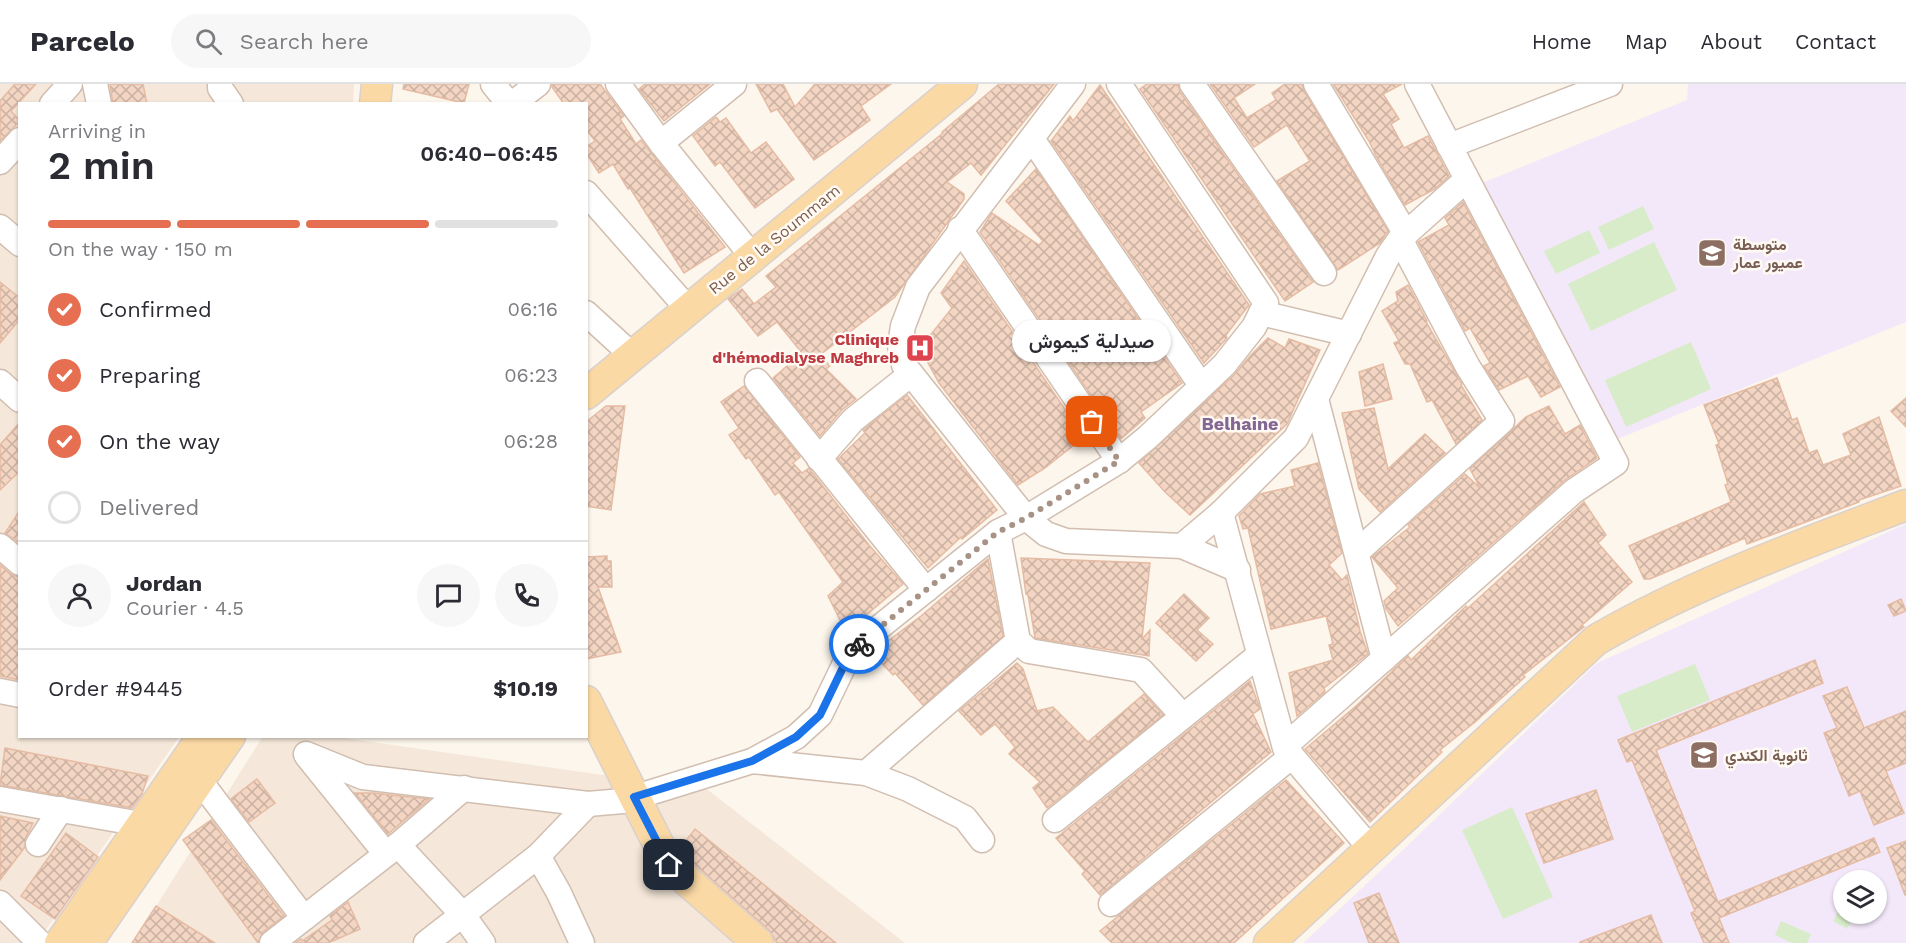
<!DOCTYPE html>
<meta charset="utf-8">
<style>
:root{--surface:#fff;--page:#f7f7f7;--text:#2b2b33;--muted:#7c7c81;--line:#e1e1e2;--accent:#e76f51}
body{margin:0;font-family:"Work Sans",Vazirmatn,sans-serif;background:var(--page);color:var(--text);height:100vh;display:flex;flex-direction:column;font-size:22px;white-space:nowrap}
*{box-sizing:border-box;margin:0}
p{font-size:20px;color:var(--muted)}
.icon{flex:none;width:33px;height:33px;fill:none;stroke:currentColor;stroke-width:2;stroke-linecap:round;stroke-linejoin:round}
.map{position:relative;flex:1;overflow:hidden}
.drawer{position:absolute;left:18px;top:18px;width:570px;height:636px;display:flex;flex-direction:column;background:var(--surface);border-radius:0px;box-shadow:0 2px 4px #0004}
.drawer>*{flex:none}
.tools{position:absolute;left:1833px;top:786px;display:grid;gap:12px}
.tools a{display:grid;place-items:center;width:54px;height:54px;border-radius:50%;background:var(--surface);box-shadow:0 2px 4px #0004;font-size:30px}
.pin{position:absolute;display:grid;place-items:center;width:51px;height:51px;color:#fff;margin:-26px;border-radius:12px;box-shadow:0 3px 9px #0006}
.courier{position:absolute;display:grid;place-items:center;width:60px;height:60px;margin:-30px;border:4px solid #1a73e8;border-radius:50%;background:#fff;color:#222;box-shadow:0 2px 8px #0007}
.bubble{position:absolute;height:42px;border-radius:21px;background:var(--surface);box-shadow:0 2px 4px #0004;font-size:20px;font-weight:600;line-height:42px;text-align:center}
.headline em{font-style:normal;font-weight:600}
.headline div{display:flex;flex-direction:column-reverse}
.headline{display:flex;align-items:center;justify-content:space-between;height:102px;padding:0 30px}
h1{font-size:39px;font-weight:600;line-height:45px}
.bar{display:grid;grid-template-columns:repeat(4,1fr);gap:9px 6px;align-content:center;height:72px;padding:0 30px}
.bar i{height:8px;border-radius:4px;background:var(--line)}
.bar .active{background:var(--accent)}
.bar p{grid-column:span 4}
.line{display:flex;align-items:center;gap:15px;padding:0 30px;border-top:2px solid var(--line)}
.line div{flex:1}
.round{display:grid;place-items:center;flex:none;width:63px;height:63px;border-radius:32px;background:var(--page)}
ol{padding:0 30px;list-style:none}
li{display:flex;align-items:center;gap:18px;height:66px}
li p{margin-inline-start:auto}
li .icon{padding:6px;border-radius:50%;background:var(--accent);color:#fff;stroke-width:4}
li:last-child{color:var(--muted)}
li i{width:33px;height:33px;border:3px solid var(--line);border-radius:50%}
header{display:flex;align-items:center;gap:36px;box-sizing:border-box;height:84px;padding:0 30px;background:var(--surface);border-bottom:2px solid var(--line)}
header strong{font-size:28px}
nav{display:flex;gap:33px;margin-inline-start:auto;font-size:21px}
.search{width:420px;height:54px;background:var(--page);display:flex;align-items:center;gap:15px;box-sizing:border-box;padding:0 21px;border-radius:33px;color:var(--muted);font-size:22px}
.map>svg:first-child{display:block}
.residential{fill:#f5e8da}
.education{fill:#f3e8fa;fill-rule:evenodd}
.grass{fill:#d8ecc9}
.building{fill:url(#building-cross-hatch);stroke:#e6bba3;stroke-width:1.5}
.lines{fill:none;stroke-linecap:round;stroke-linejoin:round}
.minor-casing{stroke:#d1beb0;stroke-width:27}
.major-casing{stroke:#dad1cd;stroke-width:33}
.minor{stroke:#fff;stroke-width:24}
.major{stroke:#fbd9a5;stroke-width:30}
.done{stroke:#a89285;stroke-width:6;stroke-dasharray:0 10.8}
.route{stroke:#1a73e8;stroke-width:8}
.labels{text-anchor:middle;stroke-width:5;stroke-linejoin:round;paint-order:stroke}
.street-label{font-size:16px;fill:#7a5c4d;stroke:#fffaf3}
.education-label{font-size:16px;font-weight:bold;fill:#785e54;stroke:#fffaf3;text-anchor:start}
.health-label{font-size:16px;font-weight:bold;fill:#be3a42;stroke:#fffaf3;text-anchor:end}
.neighbourhood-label{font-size:18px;font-weight:bold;fill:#846695;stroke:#fffaf3}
</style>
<header>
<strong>Parcelo</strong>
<div class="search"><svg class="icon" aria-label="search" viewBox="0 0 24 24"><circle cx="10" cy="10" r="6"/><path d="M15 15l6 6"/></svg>Search here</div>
<nav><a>Home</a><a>Map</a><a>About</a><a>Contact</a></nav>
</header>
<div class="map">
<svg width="1906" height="859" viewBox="0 0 1906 859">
<defs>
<pattern id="building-cross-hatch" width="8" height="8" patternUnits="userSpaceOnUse" patternTransform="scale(1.5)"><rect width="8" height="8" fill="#f3d5c3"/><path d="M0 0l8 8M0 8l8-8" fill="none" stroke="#cab0a1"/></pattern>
</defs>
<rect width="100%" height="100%" fill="#fdf6ec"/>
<g class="residential">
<polygon points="0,0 354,0 353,19 20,20 20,652 179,653 37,859 0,859"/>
<polygon points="263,652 337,653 708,706 905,859 133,859"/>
</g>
<g class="education">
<polygon points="1688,0 1906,0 1906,238 1615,356 1482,99 1687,16"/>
<path d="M1906,440V859H1303L1406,763L1597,579ZM1844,796H1876V830H1844Z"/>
</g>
<g class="grass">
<polygon points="1643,122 1654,145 1609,166 1598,143"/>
<polygon points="1589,146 1600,169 1556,190 1544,167"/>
<polygon points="1654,158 1677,206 1591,247 1568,200"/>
<polygon points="1691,258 1711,305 1626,343 1605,296"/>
<polygon points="1695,580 1710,616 1632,648 1617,612"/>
<polygon points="1512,723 1553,813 1503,835 1462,746"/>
<polygon points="1843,819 1844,830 1856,830 1847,845 1833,837"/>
<polygon points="1781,837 1811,850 1807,859 1792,859 1775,851"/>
</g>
<g class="building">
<polygon points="15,0 36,0 11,27 20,37 0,57 0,17"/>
<polygon points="110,0 143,0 147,20 113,20"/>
<polygon points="404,0 469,0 464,19 403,5"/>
<polygon points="552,0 600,0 624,32 620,35 636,60 641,56 725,163 684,189 630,104 628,105 613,80 599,89 586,69 586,63 595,57 586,45 586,20 564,20 552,3"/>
<polygon points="645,0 710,0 664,37 639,5"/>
<polygon points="756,0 783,0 795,23 815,0 891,0 861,22 870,36 814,76 777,25 771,28"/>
<polygon points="999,0 1054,0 981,91 971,79 947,98 964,110 964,115 895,213 820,271 830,282 826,285 856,315 842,326 820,352 773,294 802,269 777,238 758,252 728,215 742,205 754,220 776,203 766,192 943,49 942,48"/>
<polygon points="1147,0 1178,0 1180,8 1313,198 1285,217 1140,5"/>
<polygon points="1210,0 1255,0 1234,14 1247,34 1276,16 1272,9 1285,0 1302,0 1304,7 1388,147 1380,159 1338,186 1277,97 1310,77 1287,41 1254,63"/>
<polygon points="1333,0 1402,0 1383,10 1399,35 1391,40 1404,64 1428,52 1449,92 1435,105 1405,121 1377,74 1369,57"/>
<polygon points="1100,1 1249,221 1226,251 1227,254 1204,279 1051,57 1070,32 1073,37"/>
<polygon points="716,33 720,38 726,34 751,69 766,58 794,95 755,124 720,78 715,82 693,52"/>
<polygon points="1036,85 1182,299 1141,328 1145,334 1121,355 980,148 992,129 1039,161 1043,157 1006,117"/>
<polygon points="1463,118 1560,303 1541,313 1528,292 1499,306 1484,282 1490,279 1470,244 1465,247 1418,158 1449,141 1445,134"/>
<polygon points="964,177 1084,353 1045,384 1018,401 939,299 920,264 952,224 941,209"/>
<polygon points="0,198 20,214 20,235 0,259"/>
<polygon points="1408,201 1427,237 1426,238 1462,300 1461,301 1482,336 1456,360 1432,316 1427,318 1410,280 1405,280 1394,259 1399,257 1382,227 1398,217 1396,208"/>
<polygon points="1268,254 1285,264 1289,255 1320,266 1287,340 1190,431 1165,408 1139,379 1234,291 1250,272"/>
<polygon points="1383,280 1392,315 1365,322 1359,288"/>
<polygon points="1777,294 1792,336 1797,334 1809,369 1817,366 1823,381 1851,371 1843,350 1879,333 1901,402 1859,416 1859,418 1747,460 1745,454 1650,495 1644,495 1629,462 1731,418 1725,401 1728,400 1716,361 1719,360 1704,321"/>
<polygon points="744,302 800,373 793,379 802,389 809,384 811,387 869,461 903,500 846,548 828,512 843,498 779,408 775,411 749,373 746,375 729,351 739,344 721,318"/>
<polygon points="907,311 997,426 962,455 961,453 928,484 838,375 865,349 863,346"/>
<polygon points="1906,314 1906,343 1891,327"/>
<polygon points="606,322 625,322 611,426 586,422 586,338"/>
<polygon points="1549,322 1565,350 1580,341 1597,374 1565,396 1398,542 1386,525 1384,517 1398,504 1372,473 1410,443 1408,441 1465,390 1480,404 1470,385 1526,333"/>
<polygon points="1374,324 1388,385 1425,350 1445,369 1380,428 1359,405 1342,329"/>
<polygon points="20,338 20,387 0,406 0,361"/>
<polygon points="1318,379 1342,469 1329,481 1342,496 1347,491 1360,547 1368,570 1324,604 1325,608 1297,632 1289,589 1333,576 1329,561 1333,560 1326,532 1271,545 1248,444 1243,445 1239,432 1260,410 1295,402 1291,386"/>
<polygon points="1584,418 1606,451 1598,459 1632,498 1582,541 1584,543 1523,591 1525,593 1475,638 1440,666 1442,668 1370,738 1305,665 1356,622 1408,572 1411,576 1466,522 1468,524"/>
<polygon points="20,426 20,459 5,449"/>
<polygon points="607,472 607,477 611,477 612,503 598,503 621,568 586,575 586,473"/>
<polygon points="1021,474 1150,479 1142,555 1150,546 1149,572 1035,554 1028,511 1026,510"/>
<polygon points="988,475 1003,552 923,621 895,589 893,591 872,569 921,532"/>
<polygon points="0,481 11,490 20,494 20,596 0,592"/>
<polygon points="1184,510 1209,534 1197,546 1213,560 1196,577 1156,539"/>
<polygon points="1901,515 1906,527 1894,532 1888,521"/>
<polygon points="1815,576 1823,599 1656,666 1718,818 1874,754 1880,768 1719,834 1729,859 1704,859 1691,829 1695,827 1632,676 1627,678 1618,656"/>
<polygon points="1017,579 1023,585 1037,627 1053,623 1088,658 1144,610 1163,631 1047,724 1033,704 1040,698 1009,670 1015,663 995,640 981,651 959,627"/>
<polygon points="1250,597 1260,625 1253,630 1271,668 1100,811 1082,790 1085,787 1056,754"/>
<polygon points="1847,603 1864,644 1906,627 1906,679 1886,687 1904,729 1874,741 1860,707 1849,712 1824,649 1837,644 1823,612"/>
<polygon points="5,664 148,692 142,710 132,724 0,701"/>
<polygon points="257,695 275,719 249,738 231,715"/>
<polygon points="1286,696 1344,759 1234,859 1112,859 1100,847"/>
<polygon points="1596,706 1613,755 1544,779 1526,730"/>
<polygon points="355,709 373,709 429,715 388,750"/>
<polygon points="0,732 33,739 26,753 25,763 0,796"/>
<polygon points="211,736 284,832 263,848 258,859 183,756"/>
<polygon points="695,745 836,859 777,859 769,846 683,770 680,764"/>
<polygon points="66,749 98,773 55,835 21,812"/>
<polygon points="1906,757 1906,811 1905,811 1887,764"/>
<polygon points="1379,809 1399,859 1369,859 1354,819"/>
<polygon points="348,818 360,845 328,859 295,859 301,855 302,857 332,836 330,832"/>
<polygon points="156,822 215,859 132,859"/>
<polygon points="1651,831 1662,859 1580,859 1580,858"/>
</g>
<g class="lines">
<g class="minor-casing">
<g id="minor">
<polyline points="95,0 99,20"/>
<polyline points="220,0 220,4 231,20"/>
<polyline points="493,0 509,20"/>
<polyline points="618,0 661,59 752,172"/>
<polyline points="1073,0 918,203 903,242 900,262 904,281 1026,434 1046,450 1066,457 1182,462 1238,486"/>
<polyline points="1192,0 1324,189"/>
<polyline points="1316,0 1406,150"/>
<polyline points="52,20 70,0"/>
<polyline points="512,20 538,0"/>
<polyline points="1032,55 1201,301"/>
<polyline points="661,59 734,0"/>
<polyline points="1449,62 1610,0"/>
<polyline points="0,78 20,56"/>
<polyline points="586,109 688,225"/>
<polyline points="0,143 20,160"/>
<polyline points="960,145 1119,377"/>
<polyline points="586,229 632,271"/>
<polyline points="1261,229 1349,250"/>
<polyline points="757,297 926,506"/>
<polyline points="0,298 20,316"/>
<polyline points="1316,315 1384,575"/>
<polyline points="819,375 853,336 911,290"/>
<polyline points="1221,429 1285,664 1371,765"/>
<polyline points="998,448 1018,557 1029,567 1141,586 1183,632"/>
<polyline points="0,462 20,479"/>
<polyline points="1182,462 1221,429 1296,354 1388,172 1400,155 1466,96"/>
<polyline points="1357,468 1502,337 1468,283 1400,155"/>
<polyline points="0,607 20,611"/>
<polyline points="1285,662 1574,407 1616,379 1417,0"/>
<polyline points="306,670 363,693 588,720 623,717 752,677 796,653 820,631 849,571 856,562 998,448 1026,434 1119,377 1148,353 1224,281 1254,243 1266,219 1119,0"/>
<polyline points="307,672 386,770"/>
<polyline points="752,677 866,689 908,705 965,734 982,756"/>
<polyline points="866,689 1018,557"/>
<polyline points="200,697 304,834"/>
<polyline points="0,715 158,743"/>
<polyline points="1055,736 1259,571"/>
<polyline points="38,760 61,725"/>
<polyline points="398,761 463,831 483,859"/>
<polyline points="538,772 559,809 582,859"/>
<polyline points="0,819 40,859"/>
<polyline points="1111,820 1292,672"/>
<polyline points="272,859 398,761 464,704"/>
<polyline points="426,859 538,772 588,720"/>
</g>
</g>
<g class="major-casing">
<g id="major">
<polyline points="375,20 377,0"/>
<polyline points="586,310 962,0"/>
<polyline points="586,617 669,781 758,859"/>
<polyline points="60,859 203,652"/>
<polyline points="87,859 230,652"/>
<path d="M1269,859L1596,556C1694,499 1801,461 1906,421"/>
</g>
</g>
<use href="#minor" class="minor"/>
<use href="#major" class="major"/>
</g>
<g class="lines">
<polyline class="done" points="859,560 998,448 1026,434 1119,377 1092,338"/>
<polyline class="route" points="669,781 634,713 752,677 796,653 820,631 849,571 859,560"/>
</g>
<defs>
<g id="school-square" transform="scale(1.5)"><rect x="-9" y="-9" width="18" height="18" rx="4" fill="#8d6e63" stroke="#fffaf3"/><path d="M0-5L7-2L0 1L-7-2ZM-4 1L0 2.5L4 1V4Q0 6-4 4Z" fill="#fff"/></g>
<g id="hospital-square" transform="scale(1.5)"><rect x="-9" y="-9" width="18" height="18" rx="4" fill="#e0444e" stroke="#fffaf3"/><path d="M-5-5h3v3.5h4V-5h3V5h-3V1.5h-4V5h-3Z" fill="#fff"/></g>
</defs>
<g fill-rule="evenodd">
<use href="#school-square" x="1712" y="169"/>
<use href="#hospital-square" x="920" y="264"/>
<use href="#school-square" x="1704" y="671"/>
</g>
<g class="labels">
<g class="street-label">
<text transform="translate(774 155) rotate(-39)" y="6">Rue de la Soummam</text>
</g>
<g class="education-label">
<text x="1733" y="166">متوسطة<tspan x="1733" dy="18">عميور عمار</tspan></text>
<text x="1725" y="677">ثانوية الكندي</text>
</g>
<g class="health-label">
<text x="899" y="261">Clinique<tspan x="899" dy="18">d'hémodialyse Maghreb</tspan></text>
</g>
<g class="neighbourhood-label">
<text x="1240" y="346">Belhaine</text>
</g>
</g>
</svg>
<div class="tools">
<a><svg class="icon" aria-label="layers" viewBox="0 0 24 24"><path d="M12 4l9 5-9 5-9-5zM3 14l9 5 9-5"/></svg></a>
</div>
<div class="pin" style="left:1092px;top:338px;background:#ea580c"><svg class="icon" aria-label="bag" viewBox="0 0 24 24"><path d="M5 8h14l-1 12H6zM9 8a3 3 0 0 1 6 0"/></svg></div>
<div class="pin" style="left:669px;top:781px;background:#1f2937"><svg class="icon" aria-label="home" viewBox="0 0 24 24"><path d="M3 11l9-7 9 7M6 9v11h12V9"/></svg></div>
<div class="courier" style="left:859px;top:560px"><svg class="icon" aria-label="bike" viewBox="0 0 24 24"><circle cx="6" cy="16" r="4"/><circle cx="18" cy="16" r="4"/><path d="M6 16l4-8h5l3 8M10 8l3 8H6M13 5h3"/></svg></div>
<div class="bubble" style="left:1012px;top:236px;width:159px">صيدلية كيموش</div>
<section class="drawer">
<div class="headline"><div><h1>2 min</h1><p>Arriving in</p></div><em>06:40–06:45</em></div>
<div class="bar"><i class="active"></i><i class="active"></i><i class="active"></i><i></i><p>On the way · 150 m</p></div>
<ol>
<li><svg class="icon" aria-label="check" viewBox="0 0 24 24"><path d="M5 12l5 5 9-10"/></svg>Confirmed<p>06:16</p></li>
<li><svg class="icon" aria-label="check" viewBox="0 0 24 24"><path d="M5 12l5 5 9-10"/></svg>Preparing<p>06:23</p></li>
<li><svg class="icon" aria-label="check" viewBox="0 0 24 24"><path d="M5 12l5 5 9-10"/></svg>On the way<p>06:28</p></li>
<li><i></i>Delivered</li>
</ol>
<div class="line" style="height:108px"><a class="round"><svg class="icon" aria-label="person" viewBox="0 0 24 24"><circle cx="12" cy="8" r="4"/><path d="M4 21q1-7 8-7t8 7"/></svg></a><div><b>Jordan</b><p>Courier · 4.5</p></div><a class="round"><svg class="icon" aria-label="chat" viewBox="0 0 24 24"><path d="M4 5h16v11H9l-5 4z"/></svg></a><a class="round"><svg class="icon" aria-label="phone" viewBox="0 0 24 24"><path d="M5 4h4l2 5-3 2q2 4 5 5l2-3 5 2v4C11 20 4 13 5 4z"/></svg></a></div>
<div class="line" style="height:78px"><div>Order #9445</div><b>$10.19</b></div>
</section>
</div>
